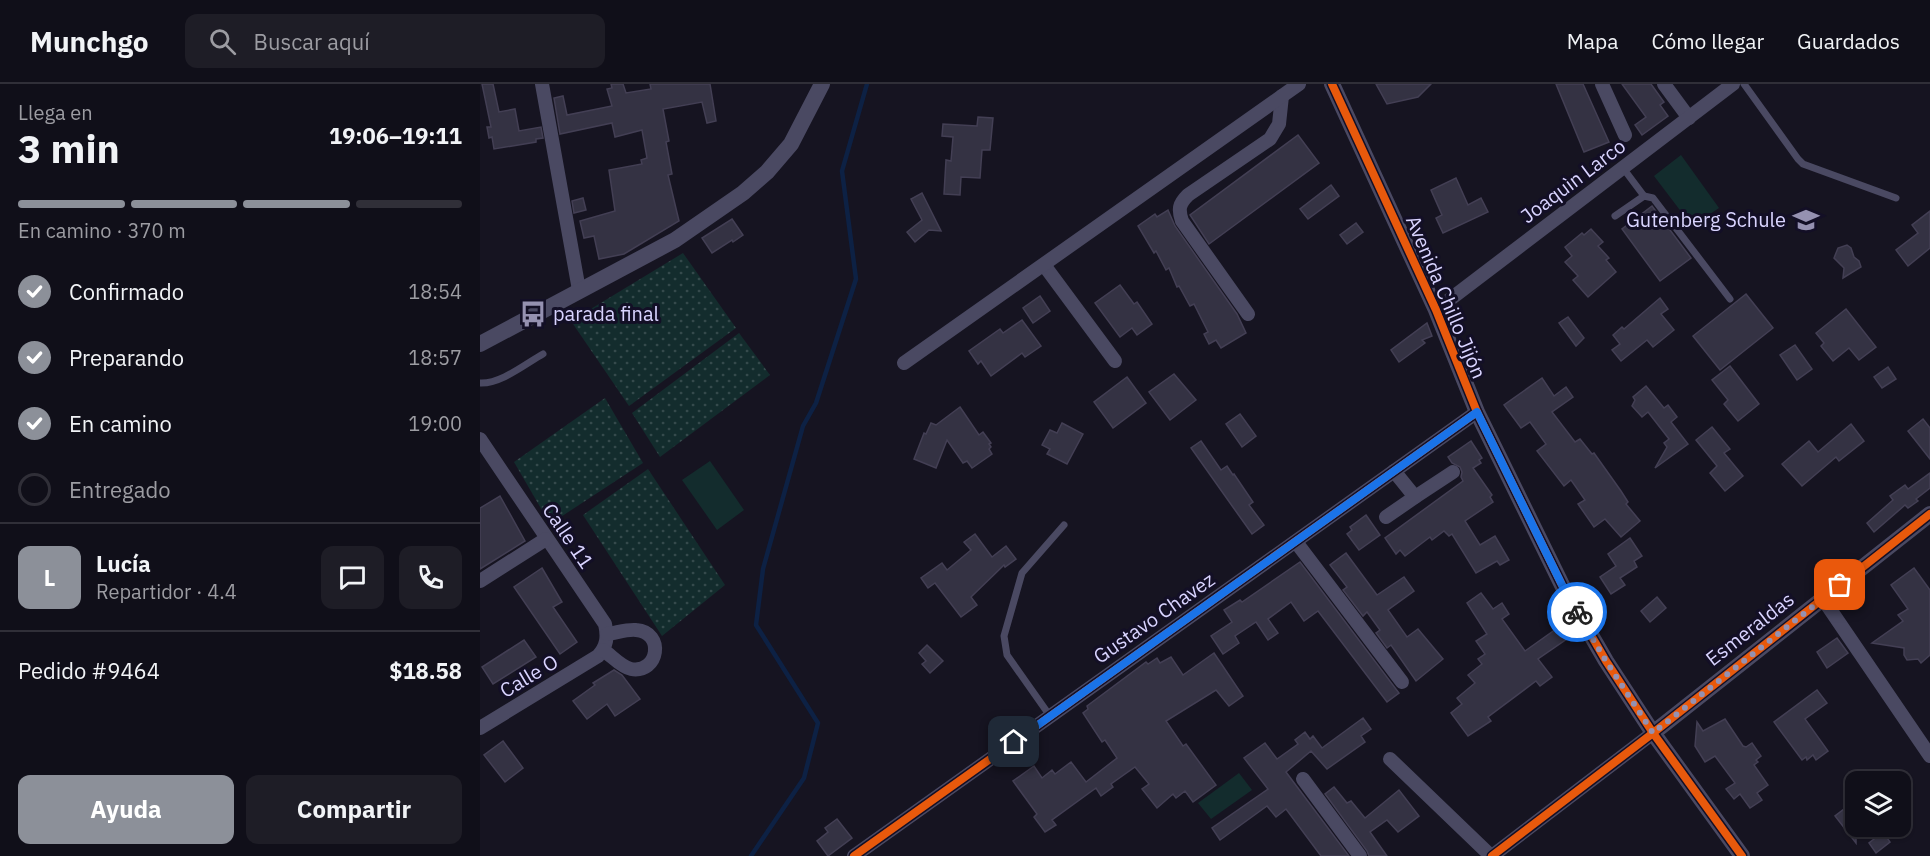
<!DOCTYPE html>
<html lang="es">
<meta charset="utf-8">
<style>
:root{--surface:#100f19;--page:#1e1d26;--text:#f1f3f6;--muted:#9c9ca2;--line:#302f38;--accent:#8c9099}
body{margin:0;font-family:"IBM Plex Sans",sans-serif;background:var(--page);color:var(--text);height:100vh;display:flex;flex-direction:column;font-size:22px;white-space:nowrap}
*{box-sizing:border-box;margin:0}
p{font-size:20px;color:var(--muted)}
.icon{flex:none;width:33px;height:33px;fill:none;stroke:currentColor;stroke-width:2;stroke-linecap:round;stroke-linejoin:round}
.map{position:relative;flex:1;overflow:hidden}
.sheet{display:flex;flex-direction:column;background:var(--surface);width:480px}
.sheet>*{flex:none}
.buttons{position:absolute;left:1365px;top:687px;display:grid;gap:12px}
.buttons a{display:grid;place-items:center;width:66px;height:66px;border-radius:12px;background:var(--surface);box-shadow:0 2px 4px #0004,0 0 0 2px var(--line);font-size:30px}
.pin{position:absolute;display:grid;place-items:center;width:51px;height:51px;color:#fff;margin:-26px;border-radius:12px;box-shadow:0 3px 9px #0006}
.courier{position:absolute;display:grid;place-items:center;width:60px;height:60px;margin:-30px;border:4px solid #1a73e8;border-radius:50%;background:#fff;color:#222;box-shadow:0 2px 8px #0007}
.overview em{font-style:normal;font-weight:800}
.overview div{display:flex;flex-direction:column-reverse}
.overview{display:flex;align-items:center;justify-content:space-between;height:102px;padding:0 18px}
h1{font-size:39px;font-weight:800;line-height:45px}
.bar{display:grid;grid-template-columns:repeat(4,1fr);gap:9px 6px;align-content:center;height:72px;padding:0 18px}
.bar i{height:8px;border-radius:4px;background:var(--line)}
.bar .current{background:var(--accent)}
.bar p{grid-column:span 4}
.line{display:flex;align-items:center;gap:15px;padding:0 18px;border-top:2px solid var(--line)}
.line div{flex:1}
.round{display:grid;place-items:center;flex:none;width:63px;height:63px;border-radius:12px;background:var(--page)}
ol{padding:0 18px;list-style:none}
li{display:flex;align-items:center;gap:18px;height:66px}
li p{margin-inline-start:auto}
li .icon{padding:6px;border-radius:50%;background:var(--accent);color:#fff;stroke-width:4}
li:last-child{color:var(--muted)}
li i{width:33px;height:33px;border:3px solid var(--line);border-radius:50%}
.button{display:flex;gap:12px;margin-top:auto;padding:12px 18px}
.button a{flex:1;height:69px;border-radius:12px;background:var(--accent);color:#fff;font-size:24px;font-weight:800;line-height:69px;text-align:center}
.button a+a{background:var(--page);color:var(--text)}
header{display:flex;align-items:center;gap:36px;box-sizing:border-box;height:84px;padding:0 30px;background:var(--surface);border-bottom:2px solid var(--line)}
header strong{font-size:28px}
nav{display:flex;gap:33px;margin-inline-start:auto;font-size:21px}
.search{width:420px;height:54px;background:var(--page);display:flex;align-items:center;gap:15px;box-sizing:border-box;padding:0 21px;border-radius:12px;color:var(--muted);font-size:22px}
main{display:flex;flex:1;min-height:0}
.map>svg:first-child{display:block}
.park{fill:url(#park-dots)}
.pitch{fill:#132c2d}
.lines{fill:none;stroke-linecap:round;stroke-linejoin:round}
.stream{stroke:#0d2144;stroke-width:4.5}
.building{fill:#343243;stroke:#433f54;stroke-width:1.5}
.service{stroke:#4a4962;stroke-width:7}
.minor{stroke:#4a4962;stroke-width:14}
.tertiary{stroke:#4a4962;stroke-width:16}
.cycleway-casing{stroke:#130f26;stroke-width:11}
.cycleway{stroke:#e8590c;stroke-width:8}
.done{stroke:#9591b1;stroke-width:6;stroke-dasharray:0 10.8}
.route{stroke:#1a73e8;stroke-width:8}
.labels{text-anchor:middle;stroke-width:6;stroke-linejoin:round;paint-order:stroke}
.street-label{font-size:20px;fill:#d9d4ff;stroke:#130f26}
.poi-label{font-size:20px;fill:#d9d4ff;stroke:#130f26;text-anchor:end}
</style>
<header>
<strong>Munchgo</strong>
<div class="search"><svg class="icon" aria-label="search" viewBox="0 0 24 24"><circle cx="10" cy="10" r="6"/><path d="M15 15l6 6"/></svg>Buscar aquí</div>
<nav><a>Mapa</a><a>Cómo llegar</a><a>Guardados</a></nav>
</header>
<main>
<section class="sheet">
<div class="overview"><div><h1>3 min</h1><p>Llega en</p></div><em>19:06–19:11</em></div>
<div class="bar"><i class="current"></i><i class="current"></i><i class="current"></i><i></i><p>En camino · 370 m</p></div>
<ol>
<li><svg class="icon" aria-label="check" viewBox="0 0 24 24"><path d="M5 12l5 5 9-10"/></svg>Confirmado<p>18:54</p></li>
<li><svg class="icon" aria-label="check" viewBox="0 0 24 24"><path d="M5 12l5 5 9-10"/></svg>Preparando<p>18:57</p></li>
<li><svg class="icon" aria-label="check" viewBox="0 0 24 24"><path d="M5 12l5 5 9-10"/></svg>En camino<p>19:00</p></li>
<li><i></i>Entregado</li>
</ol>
<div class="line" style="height:108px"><b class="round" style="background:var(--accent);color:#fff">L</b><div><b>Lucía</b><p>Repartidor · 4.4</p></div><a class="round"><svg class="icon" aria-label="chat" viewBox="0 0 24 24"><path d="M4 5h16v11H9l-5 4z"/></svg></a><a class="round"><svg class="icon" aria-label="phone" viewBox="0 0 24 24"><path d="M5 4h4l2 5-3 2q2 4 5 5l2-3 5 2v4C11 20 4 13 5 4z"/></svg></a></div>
<div class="line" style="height:78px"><div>Pedido #9464</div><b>$18.58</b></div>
<div class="button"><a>Ayuda</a><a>Compartir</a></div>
</section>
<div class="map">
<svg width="1450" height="772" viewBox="0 0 1450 772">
<defs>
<pattern id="park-dots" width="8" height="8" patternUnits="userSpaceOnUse" patternTransform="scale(1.5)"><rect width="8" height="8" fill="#132c2d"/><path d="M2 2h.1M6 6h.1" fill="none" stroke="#354a4c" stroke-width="1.8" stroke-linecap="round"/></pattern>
</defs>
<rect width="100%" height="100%" fill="#161421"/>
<g class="park">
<polygon points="203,169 256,244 149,322 91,237"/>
<polygon points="259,249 290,291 180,373 152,329"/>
<polygon points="125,314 163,379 70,440 34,378"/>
<polygon points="168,385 245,501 182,552 103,431"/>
</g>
<g class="pitch">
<polygon points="1201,71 1239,124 1212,142 1174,92"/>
<polygon points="230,377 264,426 237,446 202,396"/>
<polygon points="759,689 772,706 731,735 718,719"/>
</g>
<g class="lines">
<polyline class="stream" points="271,772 324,694 338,639 276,541 283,485 323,342 336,319 376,195 362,87 387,0"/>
</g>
<g class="building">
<polygon points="2,0 13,0 19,28 35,25 39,47 61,43 63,54 56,55 56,58 14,65 12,53 9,54 7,43 11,43"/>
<polygon points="131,0 143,0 146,9 171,5 170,0 230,0 236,37 227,39 222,18 183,25 189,57 186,58 192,90 188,91 199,137 144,170 119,175 114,152 104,154 100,137 135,127 129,86 162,80 161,76 167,74 162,46 135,53 132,39 80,50 74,14 83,12 87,31 132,22 127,5 132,4"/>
<polygon points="896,0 951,0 938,13 907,20"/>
<polygon points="1076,0 1103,0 1129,58 1104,68"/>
<polygon points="1142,0 1171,0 1184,18 1180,21 1188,32 1162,51 1155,41 1166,33"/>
<polygon points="498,33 513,34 510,66 502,66 500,94 481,93 480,111 464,110 466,76 471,77 473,53 462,52 463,40 497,42"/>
<polygon points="818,51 839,79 729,160 710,131"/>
<polygon points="976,94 988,121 1001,114 1008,128 963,149 956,134 962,131 951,106"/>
<polygon points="851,101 859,112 828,135 820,125"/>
<polygon points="442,109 461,147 449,146 435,158 427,148 442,136 431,115"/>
<polygon points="103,114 106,126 94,129 92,117"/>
<polygon points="1172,122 1211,174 1180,197 1142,145"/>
<polygon points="688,126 695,142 757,230 766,249 741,264 736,256 729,260 724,250 728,248 714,220 710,222 699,202 697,203 689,184 686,186 676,167 674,169 658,142 675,130 677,133"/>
<polygon points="1450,127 1450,164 1428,182 1416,166 1438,149 1432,141"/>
<polygon points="252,135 263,151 253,158 252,156 232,169 222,154"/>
<polygon points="876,139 883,148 867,160 860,151"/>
<polygon points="1111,145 1123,158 1118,162 1129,174 1126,176 1136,188 1108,213 1093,196 1098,192 1085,178 1092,172 1085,163 1102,149 1104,151"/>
<polygon points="1367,161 1371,164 1374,173 1379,177 1381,183 1363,194 1364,184 1354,174 1358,164"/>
<polygon points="640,201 654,220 657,218 672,240 657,251 652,244 640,253 615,219"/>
<polygon points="1266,210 1293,244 1240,286 1213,252"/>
<polygon points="560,212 570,227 553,239 543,224"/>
<polygon points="1180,214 1188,225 1181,230 1194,246 1173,263 1167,256 1141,277 1132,266 1140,260 1133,251 1142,243 1144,245"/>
<polygon points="1366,225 1396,263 1379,276 1369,264 1353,277 1341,262 1344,259 1336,249"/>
<polygon points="1088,233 1104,254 1096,262 1079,239"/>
<polygon points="542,236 561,262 545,273 542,269 511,292 501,277 498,280 489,267 520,245 523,249"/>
<polygon points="947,239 952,252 942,256 945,259 919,278 911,266"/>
<polygon points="1315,261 1332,285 1317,296 1300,271"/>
<polygon points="1250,282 1279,320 1258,337 1244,320 1248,316 1232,296"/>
<polygon points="1408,283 1416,295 1402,304 1394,293"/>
<polygon points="694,290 716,316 690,336 669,308"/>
<polygon points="647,293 666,319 633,344 614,318"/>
<polygon points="1062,294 1074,312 1086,303 1093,313 1072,328 1095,358 1100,355 1112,370 1114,369 1141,407 1148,418 1146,420 1160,437 1141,453 1125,435 1114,443 1098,420 1105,416 1091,396 1084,402 1057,367 1066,360 1050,338 1041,344 1024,321"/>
<polygon points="1166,302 1184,324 1188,321 1197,333 1191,338 1208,360 1175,384 1187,363 1184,359 1189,355 1168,328 1162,333 1152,322 1155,316 1153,313"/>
<polygon points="480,323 499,351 503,348 511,359 509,360 511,363 509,365 512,370 492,384 487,377 483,379 467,356 456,384 434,375 444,349 446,350 451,339 456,341"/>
<polygon points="760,330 776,352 762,363 746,340"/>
<polygon points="1443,335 1450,344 1450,375 1428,347"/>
<polygon points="582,339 603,350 587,380 567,370 570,365 562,361 570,346 577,349"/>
<polygon points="1371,340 1384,357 1359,377 1356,373 1322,402 1302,380 1329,357 1338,368"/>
<polygon points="1232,343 1250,365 1244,369 1263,392 1245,407 1230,389 1237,382 1216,356"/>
<polygon points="721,357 741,386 747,382 753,391 754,390 773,418 769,421 784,441 772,450 711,364"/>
<polygon points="991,357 1002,374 999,376 1001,379 993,384 1012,411 1010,413 1013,418 985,437 1000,461 1015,452 1029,476 1020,481 1017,477 996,489 972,450 969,452 964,447 952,456 950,453 925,472 920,466 916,470 905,454 983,397 981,393 982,388 980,383 972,379 968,373"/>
<polygon points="1450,389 1450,404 1436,415 1438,417 1428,424 1425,421 1394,448 1387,439 1413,416 1410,412 1425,401 1428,405"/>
<polygon points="20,412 45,457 0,485 0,424"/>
<polygon points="886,431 900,451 879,466 867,450 872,446 870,443"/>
<polygon points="495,450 512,473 526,462 536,475 525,483 524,481 491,513 497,521 481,533 455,499 448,504 441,494 462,479 467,486 491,466 484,458"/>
<polygon points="1150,454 1162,472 1154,477 1157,483 1140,494 1145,501 1131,510 1120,493 1136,482 1128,470"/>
<polygon points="866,469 897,511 924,493 934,507 908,526 927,553 938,545 963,575 936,597 911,561 907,564 896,549 900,546 887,528 883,532 863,506 867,503 850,481"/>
<polygon points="820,478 919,609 907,618 838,527 824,537 811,518 788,535 798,549 788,556 776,538 755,552 759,559 743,570 731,552 752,538 744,526 760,516 762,518"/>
<polygon points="62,484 82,518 73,523 97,558 80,570 34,503"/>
<polygon points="1434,484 1450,506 1450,571 1441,579 1438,575 1427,576 1424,571 1424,564 1392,559 1423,537 1418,531 1428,525 1411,501"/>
<polygon points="1001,509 1013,525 1022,519 1029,530 1022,535 1045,567 1090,535 1097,548 1058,575 1072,593 1060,602 1056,597 1008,633 1011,637 988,652 971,629 982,620 977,614 995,599 988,591 1002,580 998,575 1005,570 996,557 1007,550 987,519"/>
<polygon points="1177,513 1186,524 1170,538 1161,527"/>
<polygon points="1357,554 1368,569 1347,584 1337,568"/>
<polygon points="44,556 56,573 13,600 2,583"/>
<polygon points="447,561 463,577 450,589 442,580 446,577 439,569"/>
<polygon points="734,569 763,612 749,622 736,606 686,637 703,662 706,660 736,701 713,718 705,707 696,714 693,710 677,724 662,705 669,700 655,683 631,700 633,703 621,712 616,704 572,736 576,741 565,748 554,733 557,730 533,697 554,682 562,694 572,686 575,690 591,678 606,698 637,674 625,656 622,658 603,629 608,625 607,622 666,578 668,580 677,574 680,579 691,573 703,591"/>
<polygon points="134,586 142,591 160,615 135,632 127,620 107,635 93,617 115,601 113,599"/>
<polygon points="1337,606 1347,619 1325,635 1348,667 1336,676 1333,671 1327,676 1326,673 1322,676 1294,638"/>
<polygon points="883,634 891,645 881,652 885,658 847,685 831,667 806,688 869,772 841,772 806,725 796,733 787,722 740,756 732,744 788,705 764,674 785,659 797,675 818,660 815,656 825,648 830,655 833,652 842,664"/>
<polygon points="1245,635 1263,662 1266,663 1272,659 1281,672 1276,676 1278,678 1274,681 1288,701 1277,709 1282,716 1270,724 1260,710 1254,715 1246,705 1255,699 1235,672 1225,678 1215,662 1217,638 1223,647"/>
<polygon points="23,657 43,684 25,698 4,671"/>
<polygon points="854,703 867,719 871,717 885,734 919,706 939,732 918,748 907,736 890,748 907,772 889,772 887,767 845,710"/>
<polygon points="1376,723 1376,759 1355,732 1364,725 1367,729"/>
<polygon points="357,735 372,754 348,772 337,757 348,748 345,744"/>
<polygon points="1403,748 1410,758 1396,769 1389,759"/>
</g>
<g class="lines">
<g class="service">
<polyline points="1264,0 1318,75 1323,80 1416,114"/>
<polyline points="1164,112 1173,114 1250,215"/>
<polyline points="1135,132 1164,112 1143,84"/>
<path d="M0,299C21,300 45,280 63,270"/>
<polyline points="570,632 527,571 524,552 542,489 584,441"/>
</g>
<g class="minor">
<polyline points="62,0 99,206"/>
<polyline points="1122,0 1145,51"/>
<polyline points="1184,0 1209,34"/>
<polyline points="564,181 635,277"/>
<polyline points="956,226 1253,0"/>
<path d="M768,230L702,137C698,125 699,120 708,111L790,55L799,40L802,12"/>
<polyline points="424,279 819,0"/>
<path d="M0,355L125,540C128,553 127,562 118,572L0,644"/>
<polyline points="935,413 973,388"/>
<polyline points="906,433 935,413 914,387"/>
<polyline points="816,458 922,598"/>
<polyline points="0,497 66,455"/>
<polyline points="1343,515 1450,672"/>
<path d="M123,566C131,571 141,583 151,585C179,590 185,548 156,546C147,545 136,549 127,550"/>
<polyline points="910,675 1011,772"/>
<polyline points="823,695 880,772"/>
<polyline points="374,772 997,328"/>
<polyline points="1012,772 1173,649"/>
</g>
<g class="tertiary">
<polyline points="852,0 956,226 997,328 1082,501 1126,577 1173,649 1262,772"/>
<polyline points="0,260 195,156 263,109 287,88 311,60 342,0"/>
<polyline points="1173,649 1450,430"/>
</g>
<g class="cycleway-casing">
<g id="cycleway">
<polyline points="852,0 956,226 997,328 1082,501 1126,577 1173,649 1262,772"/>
<polyline points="374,772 997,328"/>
<polyline points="1012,772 1173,649 1450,430"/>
</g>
</g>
<use href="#cycleway" class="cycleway"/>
</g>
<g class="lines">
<polyline class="done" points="1097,528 1126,577 1173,649 1360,501"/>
<polyline class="route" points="534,658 997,328 1082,501 1097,528"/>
</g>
<defs>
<g id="school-bare" transform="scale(2.07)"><path d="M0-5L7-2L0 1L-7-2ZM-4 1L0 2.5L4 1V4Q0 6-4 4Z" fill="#9591b1" stroke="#130f26" stroke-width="2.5" paint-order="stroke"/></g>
<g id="bus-bare" transform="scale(2.07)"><path d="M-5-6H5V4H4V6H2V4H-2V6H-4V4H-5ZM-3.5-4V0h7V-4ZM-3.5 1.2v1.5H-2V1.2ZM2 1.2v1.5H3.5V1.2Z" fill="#9591b1" stroke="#130f26" stroke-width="2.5" paint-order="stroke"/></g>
</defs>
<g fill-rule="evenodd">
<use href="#school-bare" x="1326" y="136"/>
<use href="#bus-bare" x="53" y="230"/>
</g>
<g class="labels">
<g class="street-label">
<text transform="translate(1093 97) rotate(-37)" y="7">Joaquìn Larco</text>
<text transform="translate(966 213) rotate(67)" y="7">Avenida Chillo Jijón</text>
<text transform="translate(88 452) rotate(56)" y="7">Calle 11</text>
<text transform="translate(674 534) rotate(-35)" y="7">Gustavo Chavez</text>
<text transform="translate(1270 545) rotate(-38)" y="7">Esmeraldas</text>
<text transform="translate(49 592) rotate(-31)" y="7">Calle O</text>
</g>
<g class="poi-label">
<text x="1306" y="143">Gutenberg Schule</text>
<text x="73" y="237" text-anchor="start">parada final</text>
</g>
</g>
</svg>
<div class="buttons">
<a><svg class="icon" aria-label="layers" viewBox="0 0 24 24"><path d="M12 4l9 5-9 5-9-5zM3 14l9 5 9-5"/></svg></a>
</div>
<div class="pin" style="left:1360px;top:501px;background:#ea580c"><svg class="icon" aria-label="bag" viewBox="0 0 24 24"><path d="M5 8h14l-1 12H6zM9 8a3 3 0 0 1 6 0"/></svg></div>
<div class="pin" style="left:534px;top:658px;background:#1f2937"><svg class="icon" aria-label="home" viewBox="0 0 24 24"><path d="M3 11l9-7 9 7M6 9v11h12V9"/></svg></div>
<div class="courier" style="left:1097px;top:528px"><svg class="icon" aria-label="bike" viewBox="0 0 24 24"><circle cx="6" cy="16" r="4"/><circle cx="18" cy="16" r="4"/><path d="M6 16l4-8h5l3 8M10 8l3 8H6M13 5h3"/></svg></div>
</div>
</main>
